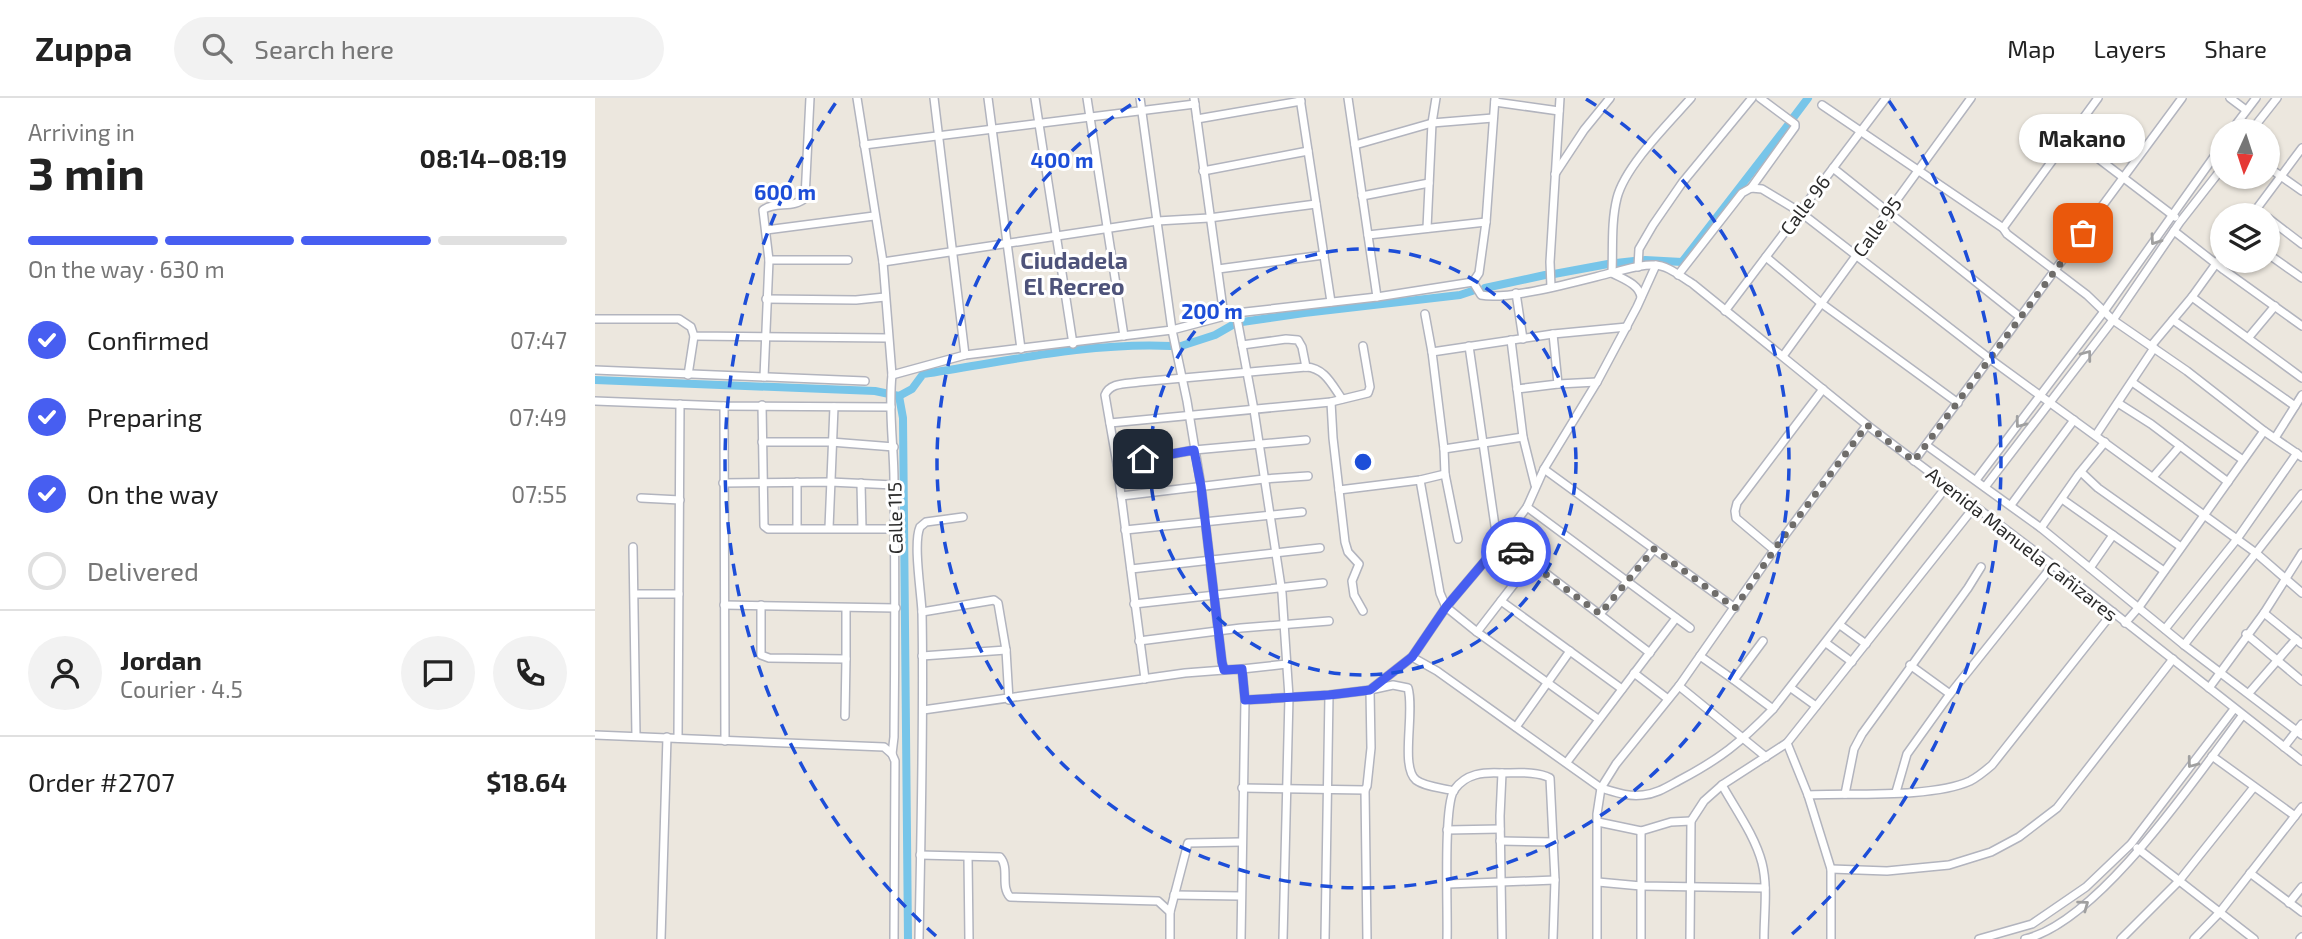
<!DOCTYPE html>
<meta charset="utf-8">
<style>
:root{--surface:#fff;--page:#f2f2f2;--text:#222;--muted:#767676;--line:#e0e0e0;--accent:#475ef1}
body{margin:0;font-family:"Exo 2",sans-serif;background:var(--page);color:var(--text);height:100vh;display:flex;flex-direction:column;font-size:26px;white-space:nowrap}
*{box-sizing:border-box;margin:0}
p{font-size:23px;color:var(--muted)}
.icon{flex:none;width:38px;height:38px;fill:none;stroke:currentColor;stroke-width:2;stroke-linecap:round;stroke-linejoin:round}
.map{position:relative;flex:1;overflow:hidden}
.sheet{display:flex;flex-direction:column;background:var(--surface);width:595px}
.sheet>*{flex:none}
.needle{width:46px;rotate:183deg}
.fabs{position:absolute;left:1615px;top:21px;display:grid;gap:14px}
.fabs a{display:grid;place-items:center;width:70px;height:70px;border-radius:50%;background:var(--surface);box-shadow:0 2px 5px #0004;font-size:35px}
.pin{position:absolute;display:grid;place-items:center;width:60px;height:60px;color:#fff;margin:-30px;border-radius:14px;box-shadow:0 4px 10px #0006}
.courier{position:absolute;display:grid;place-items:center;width:70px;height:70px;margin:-35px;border:5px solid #475ef1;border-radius:50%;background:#fff;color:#222;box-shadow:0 2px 9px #0007}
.bubble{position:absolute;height:49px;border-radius:24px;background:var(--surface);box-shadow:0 2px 5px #0004;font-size:23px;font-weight:700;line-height:49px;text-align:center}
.overview em{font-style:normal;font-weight:700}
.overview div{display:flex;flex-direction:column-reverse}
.overview{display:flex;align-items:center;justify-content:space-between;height:119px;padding:0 28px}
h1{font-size:46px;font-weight:700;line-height:52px}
.bar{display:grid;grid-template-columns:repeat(4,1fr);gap:10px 7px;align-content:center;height:84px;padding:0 28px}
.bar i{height:9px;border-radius:5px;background:var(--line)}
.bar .active{background:var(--accent)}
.bar p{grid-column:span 4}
.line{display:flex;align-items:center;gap:18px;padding:0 28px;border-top:2px solid var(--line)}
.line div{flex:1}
.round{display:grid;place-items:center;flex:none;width:74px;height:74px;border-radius:37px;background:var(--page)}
ol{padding:0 28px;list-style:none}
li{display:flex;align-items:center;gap:21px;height:77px}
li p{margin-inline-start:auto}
li .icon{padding:7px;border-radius:50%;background:var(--accent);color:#fff;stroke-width:4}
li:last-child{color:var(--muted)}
li i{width:38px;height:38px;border:4px solid var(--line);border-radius:50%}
header{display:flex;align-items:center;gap:42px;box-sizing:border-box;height:98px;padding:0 35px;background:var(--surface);border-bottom:2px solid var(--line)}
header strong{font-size:33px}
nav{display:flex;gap:38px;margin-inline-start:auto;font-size:24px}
.search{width:490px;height:63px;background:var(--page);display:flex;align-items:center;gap:18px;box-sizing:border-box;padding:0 24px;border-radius:38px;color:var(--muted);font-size:26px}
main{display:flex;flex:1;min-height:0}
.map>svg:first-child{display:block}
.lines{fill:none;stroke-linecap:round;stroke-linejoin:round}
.canal{stroke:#77c5e9;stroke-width:8}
.minor-casing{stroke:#b2b4be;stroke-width:10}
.minor{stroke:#fff;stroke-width:7}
.oneway{stroke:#a0a0a0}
.done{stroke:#6f6d6a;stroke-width:7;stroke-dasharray:0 12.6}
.route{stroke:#475ef1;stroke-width:9}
.ring{fill:none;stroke:#1d4ed8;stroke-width:3.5;stroke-dasharray:12 9}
.labels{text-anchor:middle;stroke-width:6;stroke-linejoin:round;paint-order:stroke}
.street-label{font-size:19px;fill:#2b2b2b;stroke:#fff}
.quarter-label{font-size:23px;font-weight:bold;fill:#4e537a;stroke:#fff}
.centre{fill:#1d4ed8;stroke:#fff;stroke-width:3.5}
.ring-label{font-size:21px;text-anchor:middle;font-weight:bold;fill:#1d4ed8;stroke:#fff;stroke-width:6;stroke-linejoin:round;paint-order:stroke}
</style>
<header>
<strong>Zuppa</strong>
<div class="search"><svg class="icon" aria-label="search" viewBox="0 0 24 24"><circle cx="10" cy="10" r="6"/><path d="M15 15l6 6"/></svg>Search here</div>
<nav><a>Map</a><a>Layers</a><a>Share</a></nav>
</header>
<main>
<section class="sheet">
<div class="overview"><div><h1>3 min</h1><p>Arriving in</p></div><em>08:14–08:19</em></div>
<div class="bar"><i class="active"></i><i class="active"></i><i class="active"></i><i></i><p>On the way · 630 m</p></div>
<ol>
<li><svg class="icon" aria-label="check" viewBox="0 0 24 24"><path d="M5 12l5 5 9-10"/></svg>Confirmed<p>07:47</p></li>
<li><svg class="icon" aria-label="check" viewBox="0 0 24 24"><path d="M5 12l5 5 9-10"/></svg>Preparing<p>07:49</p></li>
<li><svg class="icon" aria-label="check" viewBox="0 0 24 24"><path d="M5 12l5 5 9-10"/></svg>On the way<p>07:55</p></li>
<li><i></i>Delivered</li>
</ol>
<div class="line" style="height:126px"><a class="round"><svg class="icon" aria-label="person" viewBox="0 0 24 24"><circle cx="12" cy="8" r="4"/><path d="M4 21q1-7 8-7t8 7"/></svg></a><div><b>Jordan</b><p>Courier · 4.5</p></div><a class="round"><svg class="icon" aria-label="chat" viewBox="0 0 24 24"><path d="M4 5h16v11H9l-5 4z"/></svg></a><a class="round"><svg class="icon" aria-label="phone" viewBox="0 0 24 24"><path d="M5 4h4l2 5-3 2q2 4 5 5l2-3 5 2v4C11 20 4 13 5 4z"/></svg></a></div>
<div class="line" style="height:91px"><div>Order #2707</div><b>$18.64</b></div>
</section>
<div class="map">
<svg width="1707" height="841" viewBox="0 0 1707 841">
<rect width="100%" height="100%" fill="#ece7de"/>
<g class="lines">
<g class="canal">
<polyline points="1198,20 1213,0"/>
<polyline points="1050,162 1087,164 1193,27"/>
<polyline points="1021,165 1039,163"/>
<polyline points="959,176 1013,166"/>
<polyline points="890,190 950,177"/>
<polyline points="647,224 709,215 865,197 877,193"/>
<polyline points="583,249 620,237 641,225"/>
<polyline points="0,282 280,293 304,298 308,320 313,841"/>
<path d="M304,298L317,291L328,276C409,264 493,244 576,248"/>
</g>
<g class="minor-casing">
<g id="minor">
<path d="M262,0L288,164L297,277C293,312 299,348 299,383C300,469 300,554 299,639L297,656L300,663L299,841"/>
<polyline points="339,0 370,257"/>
<polyline points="393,0 426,251"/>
<polyline points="440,0 478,246"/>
<polyline points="492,0 529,238"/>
<polyline points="599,0 629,218"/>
<polyline points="705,0 736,204"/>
<polyline points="753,0 782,199"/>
<polyline points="900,0 891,124 884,175 878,184 782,199 641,215 577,232 592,303 606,388 627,564 629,572 647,571 650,602 734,597 775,592 817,559 851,509 906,444 932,409 949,371 1002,284 1042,209 1061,167"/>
<polyline points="1635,0 1651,12"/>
<polyline points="900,4 964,13"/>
<polyline points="1227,7 1408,130 1412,136 1492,197 1518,222 1592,273 1669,333 1707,359"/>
<polyline points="602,21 706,3"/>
<polyline points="1636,33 1661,0"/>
<polyline points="1656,33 1682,0"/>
<polyline points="1475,39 1580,119"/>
<polyline points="269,47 600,6"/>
<polyline points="760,47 837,25 898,20"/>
<polyline points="1673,69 1707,93"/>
<polyline points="1238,70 1425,219"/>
<polyline points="608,73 713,53"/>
<polyline points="960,76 989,32 1015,0"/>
<polyline points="1156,90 1200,29 1200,26 1165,0"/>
<polyline points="767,98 834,85"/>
<polyline points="1657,117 1707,50"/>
<polyline points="1673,120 1707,146"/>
<polyline points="832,130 837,25 841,0"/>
<polyline points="1408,130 1503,0"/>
<polyline points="171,132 279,118"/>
<polyline points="1579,133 1629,172 1707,228"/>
<polyline points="773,137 891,124"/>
<polyline points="1673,156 1707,180"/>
<polyline points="1171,159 1226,205 1363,305"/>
<polyline points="174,162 253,162"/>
<polyline points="288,164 562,123 614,120 721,106"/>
<polyline points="1043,169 1044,151 1058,127 1087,85 1157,0"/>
<polyline points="623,171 729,157"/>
<polyline points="1083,177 1147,95 1156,90 1167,91 1205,114 1395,261 1661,455 1707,495"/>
<path d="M878,184L886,197C913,203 987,182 1016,175C1030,172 1044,166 1059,167C1073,167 1086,179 1098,186L1272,327L1458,467L1707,663"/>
<polyline points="956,189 955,164 965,0"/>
<polyline points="921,195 928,241"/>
<path d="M1046,199C1044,186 1028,181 1017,175C1018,150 1016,124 1022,100C1030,68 1074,25 1096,0"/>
<polyline points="1597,199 1707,280"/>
<polyline points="171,201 261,202 290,199"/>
<polyline points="1130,213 1291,0"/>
<polyline points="641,215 659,312 687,495 694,599 688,841"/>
<polyline points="830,216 837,254"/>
<polyline points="0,221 84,221 96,229 99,238 293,240"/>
<polyline points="1578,222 1700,308"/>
<polyline points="1654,239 1680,208"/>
<polyline points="916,242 928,339 940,387"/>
<polyline points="647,247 691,241 703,242 707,249 711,269"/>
<polyline points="874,248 900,428 906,444 936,464 1055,555"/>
<polyline points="1556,248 1597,199 1628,156"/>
<polyline points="1188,258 1376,0"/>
<polyline points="0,272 270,283"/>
<polyline points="93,277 99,238"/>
<polyline points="297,277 370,257 577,232 545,0"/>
<path d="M169,279L174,162L168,112C180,103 199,111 210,100L215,0"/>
<polyline points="1537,284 1648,362"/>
<polyline points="963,286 1002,284"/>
<polyline points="922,291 963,286 958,236"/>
<polyline points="0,303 129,308 296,309"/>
<polyline points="736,304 738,340 750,444 753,454 764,466 757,483 759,497 768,513"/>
<polyline points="1523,305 1556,326 1633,384"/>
<polyline points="167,307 169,428 173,431 299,431"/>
<polyline points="129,308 130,643"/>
<polyline points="515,325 736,304 773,295 775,289 768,248"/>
<polyline points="1501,337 1559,250"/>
<polyline points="1680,340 1707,297"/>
<polyline points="167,344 236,344 299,349"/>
<polyline points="1331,347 1446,430 1589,547 1707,637"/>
<polyline points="849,351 928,339"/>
<polyline points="1319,363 1587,0"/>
<polyline points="522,366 599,352 711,342"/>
<polyline points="949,371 1140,510"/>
<polyline points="1486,374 1503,390 1586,449"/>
<polyline points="1558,379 1585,348"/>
<polyline points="825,382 845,495 851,509 882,534 1003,621"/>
<polyline points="1381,382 1510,212 1628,46"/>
<polyline points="128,385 235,384 299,387"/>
<polyline points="266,385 267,430"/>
<polyline points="1390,389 1518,222 1585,124 1628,69"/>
<polyline points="744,392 825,382 850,376"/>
<polyline points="526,398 669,381 713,378"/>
<polyline points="46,400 85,402"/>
<polyline points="1467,401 1569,473"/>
<polyline points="1416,407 1479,322"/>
<polyline points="932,409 1095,530"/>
<polyline points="202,430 202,384"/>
<polyline points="234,430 239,309"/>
<polyline points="1446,430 1483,377 1510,344"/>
<polyline points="530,432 707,414"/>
<polyline points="863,441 850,376 849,351 837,254 958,236 1032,229"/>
<polyline points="38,449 41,638"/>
<polyline points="1179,452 1141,420 1140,413 1142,405 1228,291"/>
<polyline points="1495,470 1518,437"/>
<polyline points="536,471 725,450"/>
<polyline points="40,496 84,496"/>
<polyline points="906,503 1027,591"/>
<polyline points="539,506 728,485"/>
<polyline points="129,507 301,510"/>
<polyline points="166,507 166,557 174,560 251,561 251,510"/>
<polyline points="327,514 399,502 403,505 411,552 414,602"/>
<polyline points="1669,515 1707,546"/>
<polyline points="1005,516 1059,451"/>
<polyline points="1530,525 1544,509 1669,333"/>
<polyline points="1245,527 1271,546"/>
<polyline points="1570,531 1642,441 1702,355"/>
<polyline points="882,534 936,464"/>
<polyline points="1651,536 1707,583"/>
<polyline points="544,543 646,530 734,523"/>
<polyline points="1231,545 1257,564"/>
<polyline points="1589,547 1707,396"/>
<polyline points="327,558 411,552"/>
<polyline points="1105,558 1139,582 1168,543"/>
<path d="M817,559L842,573L1006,690C1020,694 1033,699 1048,697C1061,696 1072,689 1083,683C1125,661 1145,645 1178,611L1352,388"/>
<polyline points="1315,567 1355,596"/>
<polyline points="647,571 692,566"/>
<polyline points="1039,575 1073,601"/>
<path d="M550,581L522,366L510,297C515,284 532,286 544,284L711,269C730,270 737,287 747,301"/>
<polyline points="1139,582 1178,611"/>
<polyline points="1084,588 1171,659"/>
<polyline points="1196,590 1221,608"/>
<polyline points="1614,590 1669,515 1707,455"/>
<polyline points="1654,595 1701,541"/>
<polyline points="328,612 590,575 629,572"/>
<polyline points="250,618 251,561"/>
<polyline points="921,629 975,553"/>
<polyline points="0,637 289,649 297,656"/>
<polyline points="83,640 85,306"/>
<polyline points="1192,645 1213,697 1236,771 1236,841"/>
<polyline points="1689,649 1707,626"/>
<polyline points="1617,658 1700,718"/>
<polyline points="972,664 1081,520"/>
<polyline points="647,690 770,692"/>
<polyline points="1301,694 1312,656 1355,596 1458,467"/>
<polyline points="1250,696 1259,651 1267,636 1373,490 1386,469"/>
<path d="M1213,697C1256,695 1338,700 1375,683C1383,679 1390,673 1397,667L1518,514"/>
<polyline points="1003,724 1046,733 1076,724 1096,723"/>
<polyline points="852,732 905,731"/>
<polyline points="905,743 959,744"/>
<polyline points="1542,750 1659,841"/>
<path d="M325,757L405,759C415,770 405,788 415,799L563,803L575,814V841"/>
<polyline points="373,759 374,841"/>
<polyline points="1236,771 1292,773 1354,767 1396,754 1424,739 1462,710 1578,561"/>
<polyline points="1655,775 1707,814"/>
<polyline points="1003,784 1046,788 1170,790"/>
<polyline points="853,786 960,782"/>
<polyline points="579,797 645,798"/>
<polyline points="1694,805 1707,789"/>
<polyline points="575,814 593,745 646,744"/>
<polyline points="66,841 72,639"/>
<path d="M324,841C326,732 329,623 327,514C326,493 318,445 325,429L331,424L368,419"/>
<polyline points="646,841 650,602"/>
<polyline points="730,841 734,597"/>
<path d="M772,841L770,692L772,688L776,650L775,592L798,587L813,590C820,614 805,669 821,682C830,689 848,690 859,693"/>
<path d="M852,841C853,813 848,710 859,692C871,675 889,674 907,675C922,675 942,673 955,680L960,782L958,841"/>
<polyline points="907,841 905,718 907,675"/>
<polyline points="1002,841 1002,716 1006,690 1021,666 1084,588 1179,452 1272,327"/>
<polyline points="1046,841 1046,733"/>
<polyline points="1095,841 1096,723 1109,703 1127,687"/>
<path d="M1169,841C1169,816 1173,789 1167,765C1160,738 1141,712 1127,687L1192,645L1380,408"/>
<polyline points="1384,841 1437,826 1491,789 1536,746 1639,611"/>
<path d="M1430,841C1504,824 1601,679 1647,618"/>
<polyline points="1526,841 1584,783 1659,689"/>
<polyline points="1599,841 1625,814 1707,709"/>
<polyline points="1705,841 1707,839"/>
</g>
</g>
<use href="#minor" class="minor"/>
</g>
<defs><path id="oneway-chevron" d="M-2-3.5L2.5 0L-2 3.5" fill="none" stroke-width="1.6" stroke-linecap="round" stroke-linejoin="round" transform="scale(1.75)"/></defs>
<g class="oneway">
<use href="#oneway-chevron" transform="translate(1560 142) rotate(125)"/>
<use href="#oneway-chevron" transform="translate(1492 257) rotate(-53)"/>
<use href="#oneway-chevron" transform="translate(1425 325) rotate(127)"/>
<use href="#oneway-chevron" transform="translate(1597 665) rotate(127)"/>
<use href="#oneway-chevron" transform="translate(1489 807) rotate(-36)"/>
</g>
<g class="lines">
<polyline class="done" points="921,454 1005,516 1059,451 1140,510 1179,452 1272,327 1319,363 1488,135"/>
<polyline class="route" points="548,361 599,352 606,388 627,564 629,572 647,571 650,602 734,597 775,592 817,559 851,509 906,444 921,454"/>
</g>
<g class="ring">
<circle cx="768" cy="364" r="213"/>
<path d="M991 1A426 426 0 1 1 545 1"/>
<path d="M341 838A638 638 0 0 1 242 3M1294 3A638 638 0 0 1 1195 838"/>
</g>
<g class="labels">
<g class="street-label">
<text transform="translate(1210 107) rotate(-53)" y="7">Calle 96</text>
<text transform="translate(1282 129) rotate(-54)" y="7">Calle 95</text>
<text transform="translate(300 420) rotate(-91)" y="7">Calle 115</text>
<text transform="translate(1427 446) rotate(38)" y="7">Avenida Manuela Cañizares</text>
</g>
<g class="quarter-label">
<text x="479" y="171">Ciudadela<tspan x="479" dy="26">El Recreo</tspan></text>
</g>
</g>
<circle cx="768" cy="364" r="10" class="centre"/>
<g class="ring-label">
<text x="467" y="70">400 m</text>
<text x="190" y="102">600 m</text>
<text x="617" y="221">200 m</text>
</g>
</svg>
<div class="fabs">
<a><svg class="needle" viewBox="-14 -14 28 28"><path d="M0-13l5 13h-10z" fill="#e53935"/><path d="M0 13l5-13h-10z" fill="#767676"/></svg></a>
<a><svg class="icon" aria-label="layers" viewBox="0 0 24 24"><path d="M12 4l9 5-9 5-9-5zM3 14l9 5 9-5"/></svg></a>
</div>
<div class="pin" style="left:1488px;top:135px;background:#ea580c"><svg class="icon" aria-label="bag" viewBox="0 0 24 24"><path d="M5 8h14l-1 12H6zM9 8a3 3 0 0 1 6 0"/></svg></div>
<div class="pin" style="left:548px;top:361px;background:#1f2937"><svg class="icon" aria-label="home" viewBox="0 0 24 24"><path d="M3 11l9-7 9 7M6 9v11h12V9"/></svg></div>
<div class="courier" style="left:921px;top:454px"><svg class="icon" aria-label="car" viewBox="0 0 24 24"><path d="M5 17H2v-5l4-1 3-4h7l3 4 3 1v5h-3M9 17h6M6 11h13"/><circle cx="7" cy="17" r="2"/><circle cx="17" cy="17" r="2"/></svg></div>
<div class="bubble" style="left:1424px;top:16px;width:126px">Makano</div>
</div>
</main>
